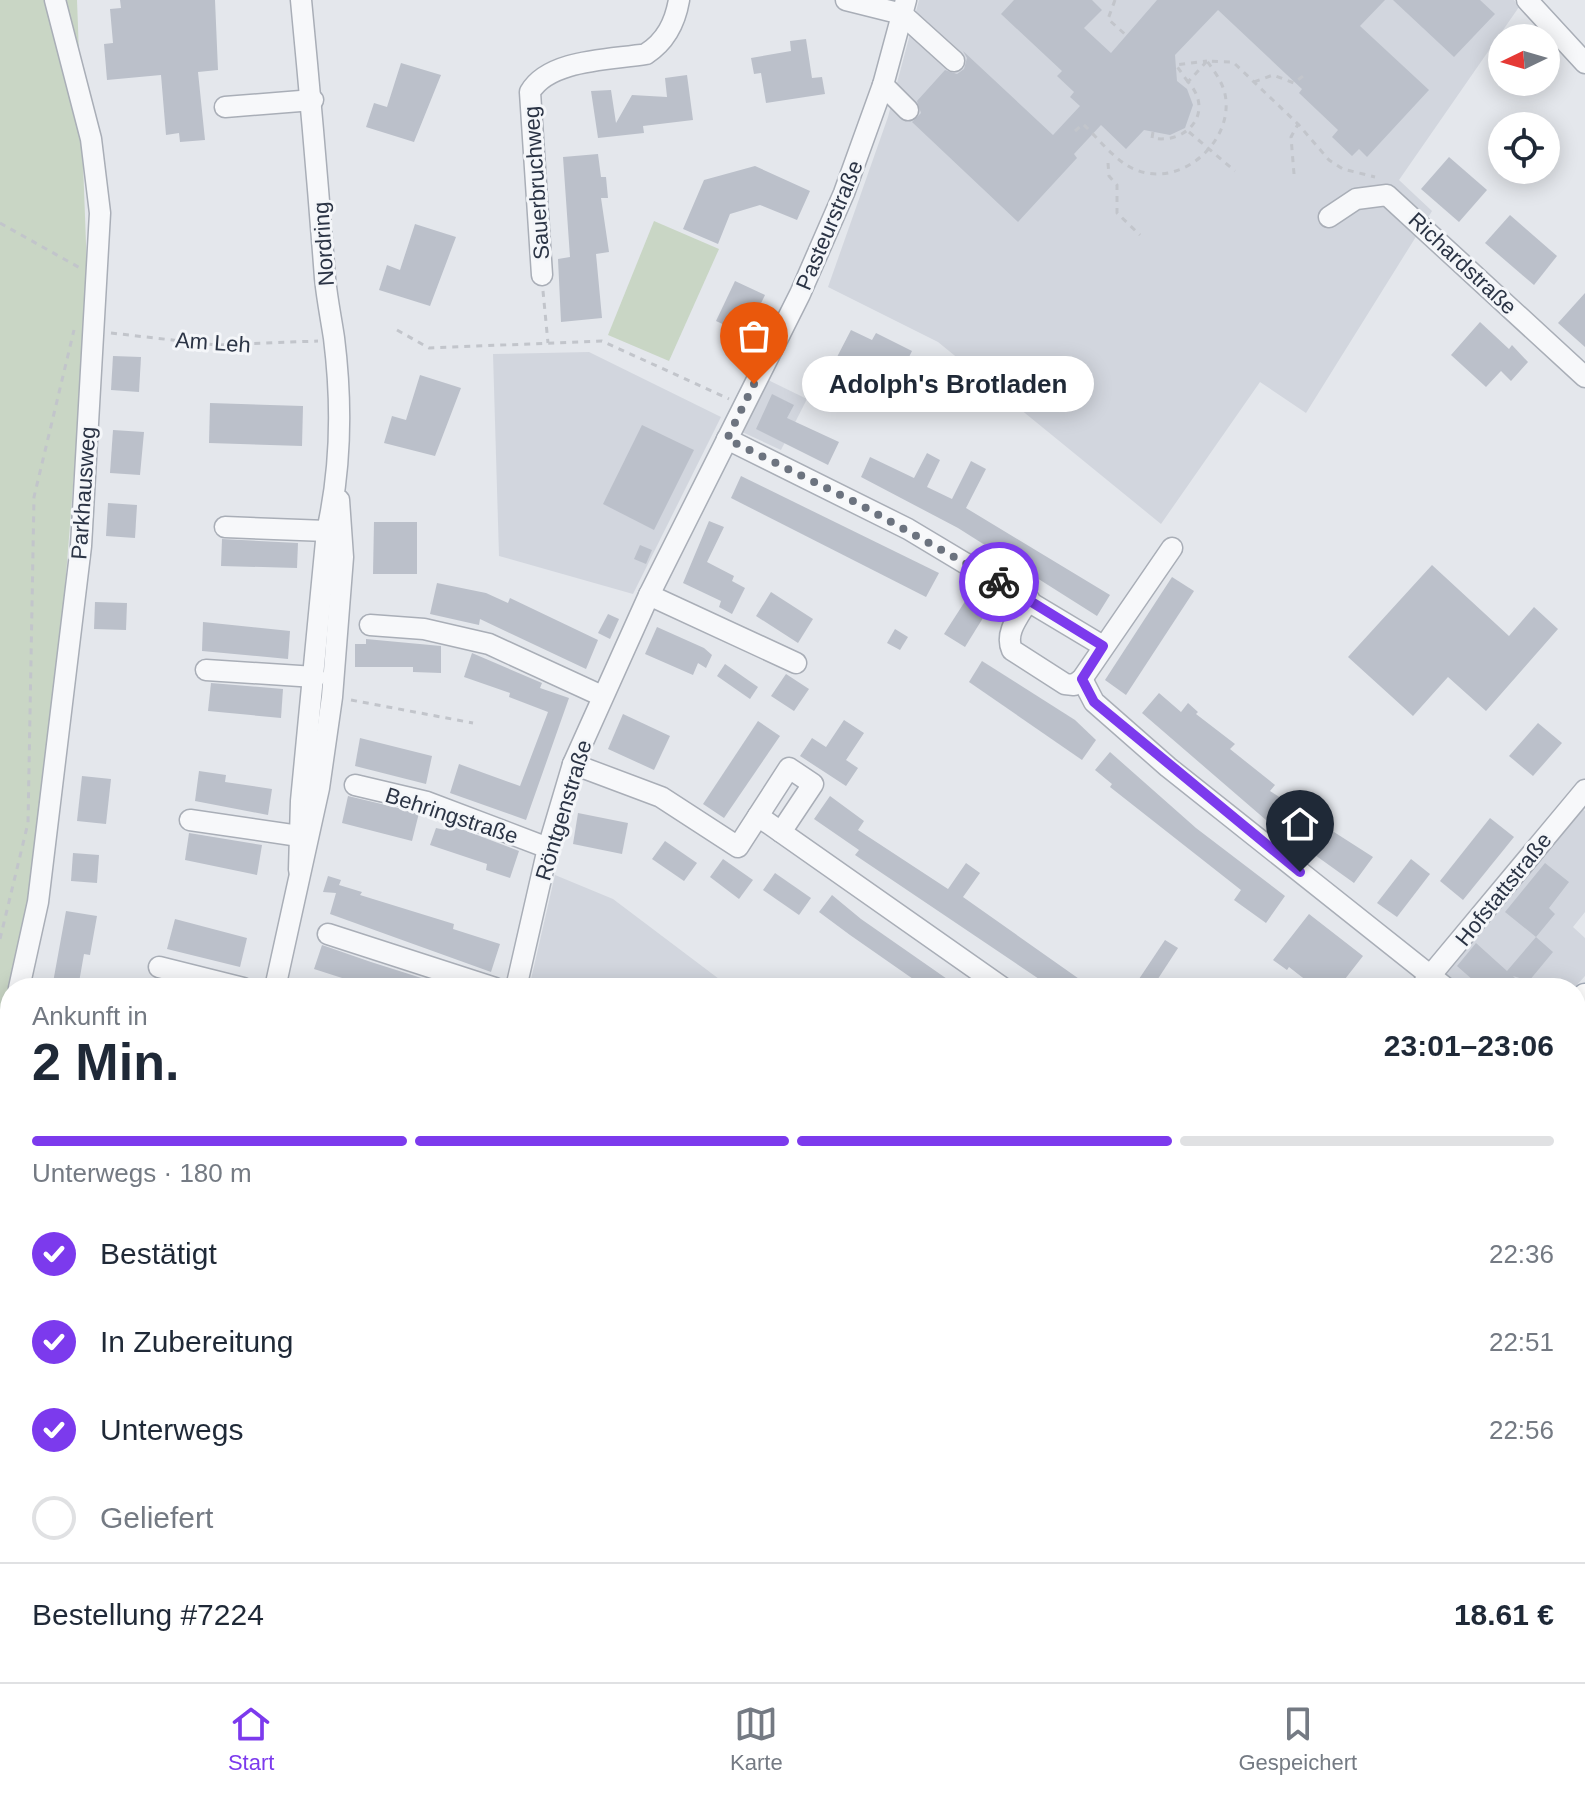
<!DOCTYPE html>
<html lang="de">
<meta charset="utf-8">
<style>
:root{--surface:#fff;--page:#f2f2f3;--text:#1f2937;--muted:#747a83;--line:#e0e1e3;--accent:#7c3aed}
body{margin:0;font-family:Arial,sans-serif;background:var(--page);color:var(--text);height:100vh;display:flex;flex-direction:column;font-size:30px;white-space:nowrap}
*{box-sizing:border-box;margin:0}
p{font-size:26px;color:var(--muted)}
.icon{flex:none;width:44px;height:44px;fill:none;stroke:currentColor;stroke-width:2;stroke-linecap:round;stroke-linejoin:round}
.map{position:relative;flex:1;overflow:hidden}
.panel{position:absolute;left:0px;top:978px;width:1586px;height:704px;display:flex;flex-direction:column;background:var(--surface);border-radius:32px 32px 0 0;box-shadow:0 4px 20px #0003}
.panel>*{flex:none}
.needle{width:52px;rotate:265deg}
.fabs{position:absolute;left:1488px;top:24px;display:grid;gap:16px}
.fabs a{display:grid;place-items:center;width:72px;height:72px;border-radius:50%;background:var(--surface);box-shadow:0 4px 20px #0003;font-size:40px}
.pin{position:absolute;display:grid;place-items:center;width:68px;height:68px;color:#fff;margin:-82px -34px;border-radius:50% 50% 50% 0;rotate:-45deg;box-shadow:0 0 8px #0007}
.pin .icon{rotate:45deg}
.courier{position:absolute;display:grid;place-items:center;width:80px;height:80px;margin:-40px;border:6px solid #7c3aed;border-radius:50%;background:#fff;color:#222;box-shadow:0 2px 10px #0007}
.bubble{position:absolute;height:56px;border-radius:28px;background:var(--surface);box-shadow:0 4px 20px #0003;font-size:26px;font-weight:800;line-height:56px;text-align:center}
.head em{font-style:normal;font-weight:800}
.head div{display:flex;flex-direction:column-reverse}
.head{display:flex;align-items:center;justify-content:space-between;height:136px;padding:0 32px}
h1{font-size:52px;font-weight:800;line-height:60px}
.bar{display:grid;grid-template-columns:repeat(4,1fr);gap:12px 8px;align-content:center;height:96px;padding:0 32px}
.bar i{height:10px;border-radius:6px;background:var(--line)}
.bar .active{background:var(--accent)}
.bar p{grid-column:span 4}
.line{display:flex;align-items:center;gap:20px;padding:0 32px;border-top:2px solid var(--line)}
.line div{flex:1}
ol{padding:0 32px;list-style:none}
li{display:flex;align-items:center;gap:24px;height:88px}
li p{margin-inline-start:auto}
li .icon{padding:8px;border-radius:50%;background:var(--accent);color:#fff;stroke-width:4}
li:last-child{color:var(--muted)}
li i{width:44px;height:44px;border:4px solid var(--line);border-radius:50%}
.tab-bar{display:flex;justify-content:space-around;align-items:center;height:112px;border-top:2px solid var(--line);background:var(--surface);font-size:22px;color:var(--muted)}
.tab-bar a{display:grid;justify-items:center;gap:4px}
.tab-bar .active{color:var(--accent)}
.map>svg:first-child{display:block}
.built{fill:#d2d6de}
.green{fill:#c9d6c5}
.building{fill:#bbc0ca}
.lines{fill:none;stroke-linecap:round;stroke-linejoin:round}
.minor-tunnel{stroke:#bfc3cb;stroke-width:20;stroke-dasharray:20 10;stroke-linecap:butt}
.minor-casing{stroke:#a9aeb7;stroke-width:23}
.major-casing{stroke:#a3abb8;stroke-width:27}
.path{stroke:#c2c5cb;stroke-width:3;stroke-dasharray:6 6;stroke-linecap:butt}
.minor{stroke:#f7f8fa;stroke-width:20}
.major{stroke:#fff;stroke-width:24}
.rail{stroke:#7d8696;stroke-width:5;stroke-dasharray:4 8;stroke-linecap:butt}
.done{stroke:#6c737f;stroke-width:8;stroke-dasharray:0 14.4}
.route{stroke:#7c3aed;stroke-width:10}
.labels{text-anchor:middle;stroke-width:6;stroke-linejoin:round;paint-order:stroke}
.street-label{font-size:22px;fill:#2b3445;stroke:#f4f6f9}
</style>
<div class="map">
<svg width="1585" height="1682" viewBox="0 0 1585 1682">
<rect width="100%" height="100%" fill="#e4e7ec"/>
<g class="built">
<polygon points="919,0 1514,0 1519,7 1399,180 1432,211 1306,413 1260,382 1161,524 938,342 828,287 888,117"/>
<polygon points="589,352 721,417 633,594 499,556 493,354"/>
<polygon points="766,379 807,399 781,450 740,431"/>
<polygon points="1580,807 1585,811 1585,912 1573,927 1585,938 1585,976 1574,988 1462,988 1440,969"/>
<polygon points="555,875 613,899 723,982 726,980 737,988 529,988"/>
<polygon points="1585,1045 1585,1682 952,1682 961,1672 1576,1672 1576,1055"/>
</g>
<g class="green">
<polygon points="0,0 77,0 88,297 46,828 0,1043"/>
<polygon points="654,221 719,249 669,361 608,335"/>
<polygon points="1576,1427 1585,1427 1585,1551 1576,1539"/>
<polygon points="1585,1654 1585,1682 1530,1682 1550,1672 1576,1672 1576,1659"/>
</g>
<g class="building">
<polygon points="120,0 215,0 218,70 198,72 205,140 180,142 179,133 166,135 161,75 107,80 104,44 113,43 110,9 121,8"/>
<polygon points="1014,0 1092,0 1102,10 1084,28 1111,53 1157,0 1385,0 1360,26 1429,90 1367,157 1359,149 1352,156 1332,137 1338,130 1299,93 1302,89 1218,10 1175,55 1177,81 1187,89 1193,105 1185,128 1170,135 1144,130 1126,149 1101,125 1074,154 1077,158 1018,222 912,122 921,113 917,101 945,70 957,74 964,69 967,58 963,51 1053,135 1080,106 1070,97 1074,92 1057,76 1062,71 1001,14"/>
<polygon points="1393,0 1480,0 1495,14 1454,57"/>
<polygon points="806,39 812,78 822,77 825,94 766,103 761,73 754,74 751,58 791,51 790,41"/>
<polygon points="401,63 441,75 414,142 366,127 374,103 387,107"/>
<polygon points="687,75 693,120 643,126 644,133 598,138 591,91 611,90 616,123 632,95 667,97 665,78"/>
<polygon points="598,154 601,177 606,177 608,198 601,198 609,252 596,254 602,318 561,322 558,259 570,257 563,157"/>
<polygon points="1449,157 1487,190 1459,222 1421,189"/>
<polygon points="755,166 810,191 797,220 760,205 730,214 718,244 683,229 704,180"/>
<polygon points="1510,215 1557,256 1534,285 1485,243"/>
<polygon points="415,224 456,237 430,306 379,290 387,265 400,270"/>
<polygon points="735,281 765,295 746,335 716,321"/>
<polygon points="1585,293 1585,347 1558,323"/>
<polygon points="1480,322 1509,349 1512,345 1528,362 1511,381 1501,371 1486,387 1451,355"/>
<polygon points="851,330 872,340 876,333 912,351 908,359 927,368 915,394 901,387 897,394 848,370 852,364 837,357"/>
<polygon points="113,356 141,357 139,392 111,390"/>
<polygon points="420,375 461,388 435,456 384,443 392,416 406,420"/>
<polygon points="772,394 794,405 787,418 839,442 828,465 756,429"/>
<polygon points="210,403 303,406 302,446 209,443"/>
<polygon points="642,425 694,450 654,530 603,504"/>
<polygon points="113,430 144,432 140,475 110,473"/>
<polygon points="927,453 940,460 927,487 952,499 971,461 986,469 966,508 1110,595 1097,616 958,528 861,477 870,457 914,478"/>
<polygon points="741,476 939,573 926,597 731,498"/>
<polygon points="108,503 137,505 135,538 106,536"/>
<polygon points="709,521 724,527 707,562 734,576 732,581 745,588 732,614 719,607 721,601 683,583"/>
<polygon points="374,522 417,522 417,574 373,574"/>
<polygon points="222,539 298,543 297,568 221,566"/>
<polygon points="640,545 652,550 646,564 634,559"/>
<polygon points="1432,565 1509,636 1534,607 1558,629 1486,711 1448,677 1413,716 1348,657"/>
<polygon points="1172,577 1194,591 1126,695 1105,680"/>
<polygon points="437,583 486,593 508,603 510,598 598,640 586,669 480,619 479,625 430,614"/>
<polygon points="771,592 813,619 798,643 756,616"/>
<polygon points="971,592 991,605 965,647 944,634"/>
<polygon points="95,602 127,603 126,630 94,629"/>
<polygon points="608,614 619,619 610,639 598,633"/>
<polygon points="203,622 290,631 288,659 202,651"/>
<polygon points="657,627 704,648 712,655 706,668 698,663 693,675 645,654"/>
<polygon points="895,629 908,637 900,650 887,643"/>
<polygon points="366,639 441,646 441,673 413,672 413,667 355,667 355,644 366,644"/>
<polygon points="472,653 542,683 540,688 569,698 526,820 450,793 459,764 520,786 548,712 509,697 510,693 464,677"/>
<polygon points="982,661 1075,720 1096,740 1082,760 969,682"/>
<polygon points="725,664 758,687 750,699 717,676"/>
<polygon points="786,674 809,689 794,711 771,696"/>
<polygon points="211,683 283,689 281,718 208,711"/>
<polygon points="1159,693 1181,712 1188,703 1198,712 1196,714 1235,744 1230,749 1275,785 1270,791 1373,857 1354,883 1266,820 1142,713"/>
<polygon points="623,714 670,736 654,770 608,749"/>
<polygon points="844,720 864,733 846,760 858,768 846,786 800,756 812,738 826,747"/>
<polygon points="758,721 780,736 724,818 703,804"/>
<polygon points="1538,723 1562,743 1533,776 1509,756"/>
<polygon points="360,738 432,756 426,784 355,766"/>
<polygon points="1110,752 1196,828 1285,896 1266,923 1234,900 1241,890 1110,787 1112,784 1095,770"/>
<polygon points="199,771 226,775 225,782 272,789 268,815 195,801"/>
<polygon points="82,776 111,779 106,824 77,821"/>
<polygon points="348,796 419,813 412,841 342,823"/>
<polygon points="830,796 864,821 858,830 948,889 966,863 980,873 963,897 1092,988 1037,988 1042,981 855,855 859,850 814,819"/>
<polygon points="578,813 628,823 622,854 573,844"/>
<polygon points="1490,818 1514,837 1463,900 1440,881"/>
<polygon points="448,824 519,851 510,878 486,870 487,864 430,845 436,828 445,830"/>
<polygon points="189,833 262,845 257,875 185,860"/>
<polygon points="665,841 697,863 684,881 652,859"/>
<polygon points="73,853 99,855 97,883 71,881"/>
<polygon points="723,859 753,880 739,899 710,877"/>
<polygon points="1411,859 1430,874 1397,917 1377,903"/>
<polygon points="1545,863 1569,882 1549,908 1555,914 1536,937 1505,912"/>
<polygon points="775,873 811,898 799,915 763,890"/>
<polygon points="328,876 341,880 339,885 362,892 360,895 454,924 453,929 500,944 491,972 330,914 336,893 323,892"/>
<polygon points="832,895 861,919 960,988 926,988 850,935 819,912"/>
<polygon points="66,911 97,916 90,955 84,954 78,988 52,988"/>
<polygon points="1309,914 1363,956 1338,988 1316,988 1289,967 1287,970 1273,960"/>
<polygon points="175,919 247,938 240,967 167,949"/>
<polygon points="1536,937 1553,952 1529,981 1513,976 1516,979 1508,988 1482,988 1457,966 1476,943 1507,971"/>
<polygon points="1165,940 1178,948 1152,988 1133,988"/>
<polygon points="322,945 371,962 453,988 363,988 364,985 314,969"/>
</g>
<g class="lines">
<polyline class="minor-tunnel" points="1156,1682 1166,1672"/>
<g class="minor-casing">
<g id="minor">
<polyline points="846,0 902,14 954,61"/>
<polyline points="1527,0 1585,63"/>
<polyline points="883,85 908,110"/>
<polyline points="225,107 313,100"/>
<polyline points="1329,217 1356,199 1387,195 1585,377"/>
<path d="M542,275L530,92C549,59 611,60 646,54C666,41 675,23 679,0"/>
<polyline points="727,439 908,529 1103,646"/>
<polyline points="225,527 327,531"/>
<polyline points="649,595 796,663"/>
<path d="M1029,599C1020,615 1004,632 1012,650L1065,684L1074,685L1082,679L1172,548"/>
<polyline points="370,625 424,629 489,644 602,696"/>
<polyline points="206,670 315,677"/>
<polyline points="1082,679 1094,702 1168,767 1446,988"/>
<polyline points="573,764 661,797 738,847 758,816 1003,988"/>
<polyline points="355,785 427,802 548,848"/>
<polyline points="758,816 789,768 813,784 781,832"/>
<polyline points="190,820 299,836"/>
<path d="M299,870L301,801L327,531C341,469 342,402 334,338C331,318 327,299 325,278C318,185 310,93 301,0"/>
<polyline points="328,934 495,988"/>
<polyline points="159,967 243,988"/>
<polyline points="19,988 38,902 81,546 100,213 91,139 55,0"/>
<polyline points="275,988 319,788 332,697 343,557 339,500"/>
<polyline points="516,988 548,848 573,764 649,595 800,294 844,193 883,85 906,0"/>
<polyline points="1420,988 1585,790"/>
<polyline points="0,1075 10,1030"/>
<polyline points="0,1089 10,1092"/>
<polyline points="1576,1099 1585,1117"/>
<polyline points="1576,1276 1585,1267"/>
<polyline points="1576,1396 1585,1386"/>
<polyline points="1576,1650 1585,1645"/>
<polyline points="753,1672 764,1682"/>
<polyline points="24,1682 29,1672"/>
<polyline points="235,1682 241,1672"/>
<polyline points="539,1682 548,1672"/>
<polyline points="1308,1682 1318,1672"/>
<polyline points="1511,1682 1531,1672"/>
</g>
</g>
<g class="major-casing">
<g id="major">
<polyline points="1576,1006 1585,996"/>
<polyline points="1576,1028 1585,1018"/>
<polyline points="933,1682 942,1672"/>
</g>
</g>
<g class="path">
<polyline points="1115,0 1108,19 1127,36"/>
<polyline points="1188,82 1176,65 1207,61"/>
<polyline points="1254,82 1273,75 1294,83 1303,76"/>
<path d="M1075,131L1083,124C1098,138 1115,161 1134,169C1180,190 1235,141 1225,94C1222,81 1214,71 1207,61L1233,62L1298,124L1329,160L1343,169L1375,177"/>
<path d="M1153,132L1152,138C1188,145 1215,111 1188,82L1207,61"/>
<polyline points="1189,132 1235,171"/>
<polyline points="1108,163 1109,176 1117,185 1117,213 1140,235"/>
<polyline points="1294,174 1291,137 1298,124"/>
<polyline points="0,223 80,268"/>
<polyline points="543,291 548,343"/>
<polyline points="397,330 429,348 602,341 729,399"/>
<polyline points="111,333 216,345 318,341"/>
<polyline points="351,700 473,723"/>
<polyline points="0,939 28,823 34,497 74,330"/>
</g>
<use href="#minor" class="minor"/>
<use href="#major" class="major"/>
<g class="rail">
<polyline points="1576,1373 1585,1363"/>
<polyline points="1175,1682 1184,1672"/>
</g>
</g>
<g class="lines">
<polyline class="done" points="754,384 727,439 859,504 999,582"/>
<polyline class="route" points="999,582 1103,646 1082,679 1094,702 1300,872"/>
</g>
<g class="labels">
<g class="street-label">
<text transform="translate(536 183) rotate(-94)" y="8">Sauerbruchweg</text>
<text transform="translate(829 225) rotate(-67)" y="8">Pasteurstraße</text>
<text transform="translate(323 244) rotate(-94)" y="8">Nordring</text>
<text transform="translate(1463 263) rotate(43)" y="8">Richardstraße</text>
<text transform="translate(213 342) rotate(4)" y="8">Am Leh</text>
<text transform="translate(83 493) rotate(-86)" y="8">Parkhausweg</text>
<text transform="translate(563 810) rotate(-73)" y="8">Röntgenstraße</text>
<text transform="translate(452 815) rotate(18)" y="8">Behringstraße</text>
<text transform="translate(1503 889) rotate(-51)" y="8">Hofstattstraße</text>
</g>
</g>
</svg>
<div class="fabs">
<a><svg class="needle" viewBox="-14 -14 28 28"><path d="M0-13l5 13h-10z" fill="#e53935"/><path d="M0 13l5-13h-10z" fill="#747a83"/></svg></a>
<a><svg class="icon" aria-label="locate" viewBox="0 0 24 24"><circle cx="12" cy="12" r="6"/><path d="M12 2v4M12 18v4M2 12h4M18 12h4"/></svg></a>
</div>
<div class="pin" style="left:754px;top:384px;background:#ea580c"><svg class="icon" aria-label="bag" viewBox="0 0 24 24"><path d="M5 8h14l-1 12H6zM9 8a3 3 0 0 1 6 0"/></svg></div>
<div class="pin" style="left:1300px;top:872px;background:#1f2937"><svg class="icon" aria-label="home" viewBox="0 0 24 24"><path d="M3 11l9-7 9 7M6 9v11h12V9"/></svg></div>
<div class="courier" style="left:999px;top:582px"><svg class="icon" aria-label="bike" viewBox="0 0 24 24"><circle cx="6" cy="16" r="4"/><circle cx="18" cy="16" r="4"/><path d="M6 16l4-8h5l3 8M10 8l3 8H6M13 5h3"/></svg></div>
<div class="bubble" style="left:802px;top:356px;width:292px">Adolph's Brotladen</div>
<section class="panel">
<div class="head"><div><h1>2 Min.</h1><p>Ankunft in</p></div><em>23:01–23:06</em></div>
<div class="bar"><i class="active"></i><i class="active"></i><i class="active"></i><i></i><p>Unterwegs · 180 m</p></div>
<ol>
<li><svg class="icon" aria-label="check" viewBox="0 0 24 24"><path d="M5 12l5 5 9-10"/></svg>Bestätigt<p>22:36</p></li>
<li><svg class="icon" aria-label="check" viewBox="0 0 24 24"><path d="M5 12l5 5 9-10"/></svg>In Zubereitung<p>22:51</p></li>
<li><svg class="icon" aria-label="check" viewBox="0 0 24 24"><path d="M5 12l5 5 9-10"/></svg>Unterwegs<p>22:56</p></li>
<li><i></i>Geliefert</li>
</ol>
<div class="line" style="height:104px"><div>Bestellung #7224</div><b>18.61 €</b></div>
</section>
</div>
<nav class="tab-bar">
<a class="active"><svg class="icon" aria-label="home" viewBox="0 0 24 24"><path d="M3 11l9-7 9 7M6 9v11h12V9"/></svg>Start</a>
<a><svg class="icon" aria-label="map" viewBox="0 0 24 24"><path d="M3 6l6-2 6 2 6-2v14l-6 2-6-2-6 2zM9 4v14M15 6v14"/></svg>Karte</a>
<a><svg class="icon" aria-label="saved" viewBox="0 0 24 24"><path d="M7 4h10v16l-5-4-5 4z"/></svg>Gespeichert</a>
</nav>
